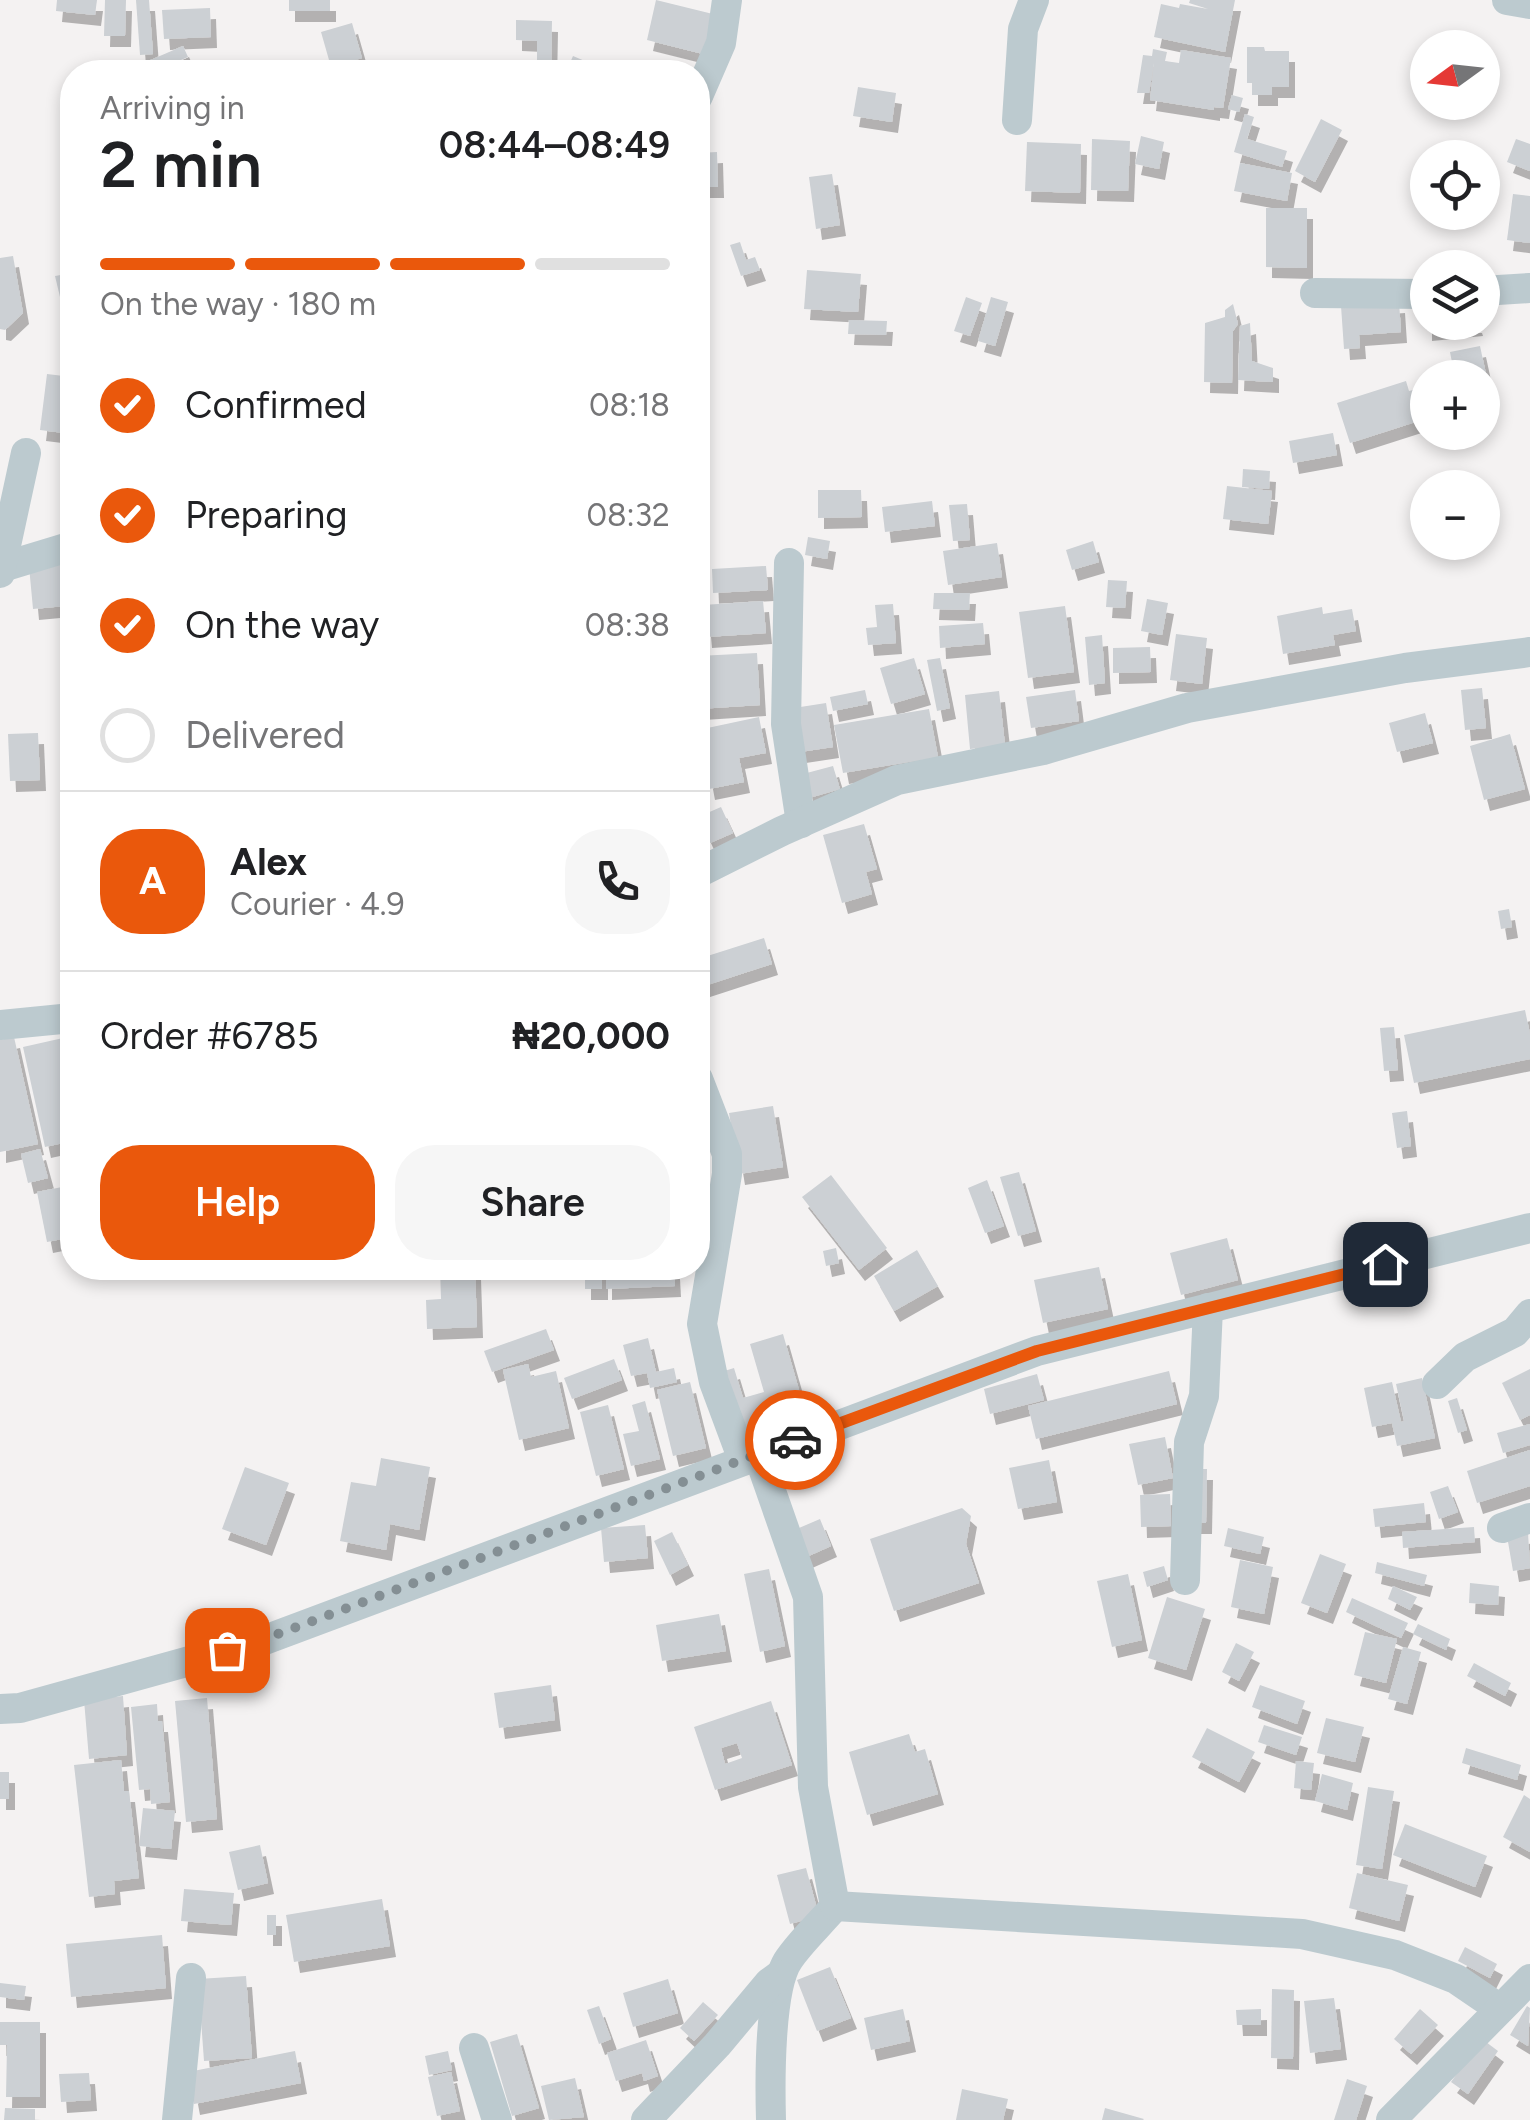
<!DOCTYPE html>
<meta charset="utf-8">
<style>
:root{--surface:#fff;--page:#f6f6f6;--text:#202124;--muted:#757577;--line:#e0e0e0;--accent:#ea580c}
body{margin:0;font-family:Figtree,sans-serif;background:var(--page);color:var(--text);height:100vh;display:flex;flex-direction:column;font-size:38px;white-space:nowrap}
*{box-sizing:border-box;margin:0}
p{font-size:32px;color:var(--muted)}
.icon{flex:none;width:55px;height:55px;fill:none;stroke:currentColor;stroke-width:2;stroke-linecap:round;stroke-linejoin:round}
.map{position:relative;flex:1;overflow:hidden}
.side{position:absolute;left:60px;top:60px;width:650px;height:1220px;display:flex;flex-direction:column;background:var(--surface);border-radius:40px;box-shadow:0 5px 15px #0003}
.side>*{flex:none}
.needle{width:65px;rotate:255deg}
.fabs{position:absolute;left:1410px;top:30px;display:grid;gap:20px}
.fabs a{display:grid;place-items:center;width:90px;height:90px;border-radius:50%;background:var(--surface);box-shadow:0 5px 15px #0003;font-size:50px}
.pin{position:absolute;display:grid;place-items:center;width:85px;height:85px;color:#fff;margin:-42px;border-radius:20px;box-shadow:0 5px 15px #0006}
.courier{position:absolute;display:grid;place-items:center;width:100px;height:100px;margin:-50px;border:8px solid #ea580c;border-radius:50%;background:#fff;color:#222;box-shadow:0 2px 12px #0007}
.summary em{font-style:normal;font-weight:600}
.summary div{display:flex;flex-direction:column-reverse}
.summary{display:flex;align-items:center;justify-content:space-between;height:170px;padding:0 40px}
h1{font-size:65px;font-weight:600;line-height:75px}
.bar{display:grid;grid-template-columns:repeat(4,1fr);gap:15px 10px;align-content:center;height:120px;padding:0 40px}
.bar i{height:12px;border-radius:8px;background:var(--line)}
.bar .current{background:var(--accent)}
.bar p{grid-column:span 4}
.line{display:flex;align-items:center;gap:25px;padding:0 40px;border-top:2px solid var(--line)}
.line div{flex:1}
.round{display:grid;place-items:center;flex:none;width:105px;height:105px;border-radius:40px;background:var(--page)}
ol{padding:0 40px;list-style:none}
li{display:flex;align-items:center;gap:30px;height:110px}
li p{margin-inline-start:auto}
li .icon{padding:10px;border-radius:50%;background:var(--accent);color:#fff;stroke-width:4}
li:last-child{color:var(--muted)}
li i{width:55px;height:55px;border:5px solid var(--line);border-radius:50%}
.button{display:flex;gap:20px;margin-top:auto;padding:20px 40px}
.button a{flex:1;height:115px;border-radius:40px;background:var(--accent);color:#fff;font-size:40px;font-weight:600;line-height:115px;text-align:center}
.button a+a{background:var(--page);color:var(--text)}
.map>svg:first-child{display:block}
.building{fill:#ccd0d4;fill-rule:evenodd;filter:url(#shadow)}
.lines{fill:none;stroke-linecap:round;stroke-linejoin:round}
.minor{stroke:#bccacf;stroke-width:30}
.done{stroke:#848f94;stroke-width:10;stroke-dasharray:0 18}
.route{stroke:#ea580c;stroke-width:12}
</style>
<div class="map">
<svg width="1530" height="2120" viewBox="0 0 1530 2120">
<defs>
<filter id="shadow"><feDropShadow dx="6" dy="11" stdDeviation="0" flood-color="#0004"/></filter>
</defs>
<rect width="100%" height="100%" fill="#f4f2f2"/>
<g class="building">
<polygon points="57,0 97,0 95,15 56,11"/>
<polygon points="105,0 126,0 125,36 104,36"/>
<polygon points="136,0 149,0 153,54 140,55"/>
<rect x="289" y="0" width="41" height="11"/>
<polygon points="656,0 721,16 711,56 647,40"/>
<polygon points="1190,0 1235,0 1225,52 1154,37 1161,4 1179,8 1180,4 1208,9 1189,3"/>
<polygon points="210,8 211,37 164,39 162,10"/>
<polygon points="516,20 552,21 551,72 537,72 537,41 516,40"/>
<polygon points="352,23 362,58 331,67 321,32"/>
<polygon points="183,46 188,57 153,72 142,72 139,65"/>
<polygon points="1247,47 1264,47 1265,51 1289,51 1289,87 1272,87 1272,95 1252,95 1252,83 1247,83"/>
<polygon points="1153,49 1167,52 1165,61 1179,63 1181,50 1231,58 1223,108 1214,107 1214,110 1150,100 1154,63 1149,93 1137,93 1143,55 1152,56"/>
<polygon points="573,56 611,72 566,72"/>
<polygon points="858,87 896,93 892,122 853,116"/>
<polygon points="1232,95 1243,98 1239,112 1228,109"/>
<polygon points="1245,114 1254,117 1247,139 1287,151 1282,167 1234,152"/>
<polygon points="1321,119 1342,130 1315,182 1295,171"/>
<polygon points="1141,136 1164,142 1159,169 1135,164"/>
<polygon points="1092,139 1130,141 1128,191 1091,190"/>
<polygon points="1516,139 1530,144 1530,171 1507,162"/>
<polygon points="1027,142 1081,144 1080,193 1025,191"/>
<polygon points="717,152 718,187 698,187 698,153"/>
<polygon points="1240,163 1292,173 1287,201 1234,191"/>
<polygon points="832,174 840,225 816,229 809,177"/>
<polygon points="1513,194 1530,196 1530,243 1507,240"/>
<polygon points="1266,208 1307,208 1307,268 1266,267"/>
<polygon points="740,242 746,260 755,257 760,270 741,276 730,245"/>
<polygon points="13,256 23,313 5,330 0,329 0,258"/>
<polygon points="807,270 861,274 858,312 804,309"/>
<polygon points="72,273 72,316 65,318 55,276"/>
<polygon points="966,297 982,303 970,336 954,331"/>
<polygon points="991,297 1008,302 995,346 978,341"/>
<polygon points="1399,302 1401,332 1359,335 1360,348 1344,349 1341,306"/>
<polygon points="1233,304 1238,324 1233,331 1232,383 1204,382 1205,323 1225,317 1225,310"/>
<polygon points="849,320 887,321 886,335 848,334"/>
<polygon points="1426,322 1476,322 1477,325 1426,330"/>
<polygon points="1250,323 1252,361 1273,368 1273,382 1238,380 1240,326"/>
<polygon points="1480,346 1486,374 1455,378 1450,352"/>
<polygon points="47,374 72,377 72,434 40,430"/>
<polygon points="1406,381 1409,391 1421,388 1428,418 1350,443 1337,403"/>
<polygon points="1333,433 1337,455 1293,463 1289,441"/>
<polygon points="1243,469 1270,471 1269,489 1242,487"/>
<polygon points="1227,486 1272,491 1268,524 1223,519"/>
<polygon points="818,490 861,490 862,517 818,518"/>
<polygon points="932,501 935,526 885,532 882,507"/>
<polygon points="967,504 970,540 953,541 949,505"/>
<polygon points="808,537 830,541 827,559 805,555"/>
<polygon points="1093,541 1099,562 1072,570 1066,550"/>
<polygon points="997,543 1002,577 948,585 943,551"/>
<polygon points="61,563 65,606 33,609 29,566"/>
<polygon points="766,566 768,590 713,593 712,569"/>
<polygon points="1108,580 1127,581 1125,608 1106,607"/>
<polygon points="934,593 970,593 969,610 933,609"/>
<polygon points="1147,599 1168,603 1162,635 1141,631"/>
<polygon points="763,601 766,633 706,637 703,605"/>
<polygon points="893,604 896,643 868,645 866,628 877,627 875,605"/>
<polygon points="1065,606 1074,672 1028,678 1019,612"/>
<polygon points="1322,607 1323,614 1352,609 1356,631 1333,635 1335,645 1283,654 1277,616"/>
<polygon points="983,623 985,644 940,648 939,626"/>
<polygon points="1176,634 1207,638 1202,684 1170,680"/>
<polygon points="1102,635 1105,683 1089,685 1085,637"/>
<polygon points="1150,647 1151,672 1113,673 1113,648"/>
<polygon points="757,653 760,705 698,709 698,656"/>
<polygon points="914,658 925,694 891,704 880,668"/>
<polygon points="940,658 950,708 937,711 927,660"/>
<polygon points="1482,688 1486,728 1465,730 1461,690"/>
<polygon points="865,690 868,704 833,711 830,697"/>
<polygon points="1075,690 1079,721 1031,728 1026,697"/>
<polygon points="999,691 1005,745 970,749 965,695"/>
<polygon points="826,703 833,747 800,752 794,708"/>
<polygon points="929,709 938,757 843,773 834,725"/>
<polygon points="1425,713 1433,743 1397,752 1389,723"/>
<polygon points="759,717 766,753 739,758 744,782 709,789 698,730"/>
<polygon points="38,733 40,780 10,781 8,734"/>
<polygon points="1510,734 1525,789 1484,800 1470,746"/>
<polygon points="833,766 840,789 809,798 803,774"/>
<polygon points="721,807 733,833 710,843 698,817"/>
<polygon points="864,824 877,869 866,872 872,894 842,903 823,835"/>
<polygon points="1509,909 1512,927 1501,929 1498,911"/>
<polygon points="764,938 772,964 698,988 698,959"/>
<polygon points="1525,1010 1530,1034 1530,1059 1414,1083 1404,1035"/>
<polygon points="1394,1027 1398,1070 1384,1071 1380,1028"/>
<polygon points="72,1036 72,1141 45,1147 23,1047"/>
<polygon points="14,1037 38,1144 0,1152 0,1040"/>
<polygon points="773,1106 783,1167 739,1174 729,1113"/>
<polygon points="1407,1111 1411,1146 1397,1148 1392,1113"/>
<polygon points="40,1149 48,1178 28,1183 21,1154"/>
<polygon points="1019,1172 1036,1231 1018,1236 1000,1177"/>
<polygon points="831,1175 887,1248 859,1270 802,1197"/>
<polygon points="987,1180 1004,1226 985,1233 968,1188"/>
<polygon points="72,1185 72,1237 47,1242 37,1192"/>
<polygon points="1227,1238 1238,1280 1181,1295 1170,1253"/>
<polygon points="836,1248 839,1263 826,1266 823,1251"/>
<polygon points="917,1250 938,1286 894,1311 874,1276"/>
<polygon points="1099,1267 1108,1309 1043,1323 1034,1280"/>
<polygon points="440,1268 475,1268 477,1327 427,1329 426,1300 441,1299"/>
<rect x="585" y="1268" width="17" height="21"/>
<polygon points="606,1268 674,1268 675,1286 606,1289"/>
<polygon points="546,1329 554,1350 492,1372 484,1351"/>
<polygon points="783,1334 803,1404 749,1419 751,1426 735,1431 718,1373 734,1368 743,1398 764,1392 750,1344"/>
<polygon points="648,1338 656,1372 674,1368 677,1382 650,1388 647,1373 631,1376 623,1345"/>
<polygon points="614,1359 622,1380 572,1399 564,1378"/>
<polygon points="528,1364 531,1377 556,1371 569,1428 519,1440 503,1370"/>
<polygon points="1530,1369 1530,1415 1520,1420 1502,1383"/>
<polygon points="1169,1371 1177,1404 1036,1439 1028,1406"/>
<polygon points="1037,1374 1044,1400 990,1414 984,1389"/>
<polygon points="1422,1378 1435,1438 1397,1446 1392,1423 1372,1427 1364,1388 1392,1382 1401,1422 1404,1421 1396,1384"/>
<polygon points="690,1382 706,1448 673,1456 657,1390"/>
<polygon points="1457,1398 1467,1430 1458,1433 1448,1401"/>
<polygon points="645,1401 660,1459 631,1466 623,1434 639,1431 632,1405"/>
<polygon points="608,1405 624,1469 596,1476 580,1412"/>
<polygon points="1530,1424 1530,1445 1503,1453 1497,1433"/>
<polygon points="1165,1437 1173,1478 1138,1485 1129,1444"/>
<polygon points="1530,1450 1530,1486 1477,1503 1467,1471"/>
<polygon points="381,1458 430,1467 419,1530 390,1524 386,1550 340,1541 351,1482 376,1486"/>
<polygon points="1049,1460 1057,1502 1018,1509 1009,1468"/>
<polygon points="245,1467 289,1483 266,1545 222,1529"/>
<polygon points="1196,1469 1207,1469 1206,1523 1195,1523"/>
<polygon points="1448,1486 1458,1512 1439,1519 1430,1492"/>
<polygon points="1170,1494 1171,1526 1141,1527 1140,1495"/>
<polygon points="1424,1503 1426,1522 1375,1527 1373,1509"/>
<polygon points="962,1508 971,1516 966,1544 979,1583 894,1611 870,1539"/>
<polygon points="820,1519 831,1546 804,1558 792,1531"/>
<polygon points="645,1525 648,1558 604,1562 601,1528"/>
<polygon points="1474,1527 1475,1542 1403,1548 1402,1532"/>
<polygon points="1228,1528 1264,1537 1260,1554 1224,1546"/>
<polygon points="672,1532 688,1565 670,1575 654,1541"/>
<polygon points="1528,1532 1530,1568 1513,1571 1507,1536"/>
<polygon points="1320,1554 1346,1564 1327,1613 1301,1603"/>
<polygon points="1240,1560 1273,1567 1264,1614 1231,1607"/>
<polygon points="1377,1562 1427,1575 1424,1586 1375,1573"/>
<polygon points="1164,1566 1168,1580 1147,1587 1143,1572"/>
<polygon points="769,1569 785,1646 760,1652 744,1574"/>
<polygon points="1128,1574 1142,1640 1112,1647 1097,1581"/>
<polygon points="1470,1583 1499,1586 1498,1605 1469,1603"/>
<polygon points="1393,1586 1417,1597 1410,1610 1388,1599"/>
<polygon points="1167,1597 1205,1609 1186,1670 1148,1658"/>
<polygon points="1352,1598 1408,1623 1401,1638 1346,1612"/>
<polygon points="719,1614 726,1651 662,1661 656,1625"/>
<polygon points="1418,1624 1450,1639 1446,1650 1413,1634"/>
<polygon points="1365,1632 1397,1639 1386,1683 1354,1675"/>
<polygon points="1236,1643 1254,1652 1239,1681 1222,1672"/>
<polygon points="1403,1647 1421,1652 1407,1704 1388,1699"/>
<polygon points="1474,1663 1511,1683 1505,1696 1467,1676"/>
<polygon points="551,1685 555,1720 499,1728 494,1693"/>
<polygon points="1260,1685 1305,1701 1297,1724 1252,1707"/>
<polygon points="123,1696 127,1755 89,1759 84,1700"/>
<polygon points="207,1698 217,1819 186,1822 175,1701"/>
<path d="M771,1701L792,1765L715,1790L694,1727ZM737,1743L742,1758L725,1764L721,1748Z"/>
<polygon points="157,1704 158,1721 162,1721 170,1802 151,1804 150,1789 139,1790 131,1707"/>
<polygon points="1326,1718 1364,1727 1355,1762 1317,1753"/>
<polygon points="1264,1725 1302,1737 1296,1755 1258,1742"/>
<polygon points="1207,1728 1255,1752 1239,1782 1192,1757"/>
<polygon points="909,1734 915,1752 925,1749 938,1794 867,1815 849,1752"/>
<polygon points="1466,1748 1521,1765 1517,1780 1462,1763"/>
<polygon points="121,1760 124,1791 129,1791 139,1878 114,1881 115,1894 89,1897 74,1765"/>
<polygon points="1296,1761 1314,1763 1311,1790 1294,1788"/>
<rect x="0" y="1772" width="9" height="27"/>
<polygon points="1322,1774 1353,1783 1347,1810 1315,1801"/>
<polygon points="1368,1787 1394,1791 1382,1869 1356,1865"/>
<polygon points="1524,1795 1530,1799 1530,1852 1503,1837"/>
<polygon points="143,1808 175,1811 171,1849 139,1846"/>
<polygon points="1405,1824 1487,1856 1475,1887 1393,1855"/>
<polygon points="260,1845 268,1883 238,1890 229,1852"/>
<polygon points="806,1868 819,1916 790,1924 777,1875"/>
<polygon points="1357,1873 1408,1885 1399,1921 1349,1908"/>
<polygon points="184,1889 234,1893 231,1925 181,1921"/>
<polygon points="382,1899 390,1946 294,1962 286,1915"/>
<rect x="267" y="1915" width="9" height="20"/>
<polygon points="162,1935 166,1988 71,1997 66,1944"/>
<polygon points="1465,1947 1497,1964 1490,1978 1458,1961"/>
<polygon points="830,1967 851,2018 817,2031 797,1980"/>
<polygon points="246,1976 252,2058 204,2061 198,1979"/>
<polygon points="668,1979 678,2013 633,2027 623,1993"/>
<polygon points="0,1983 26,1986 24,2000 0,1997"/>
<polygon points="1272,1989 1294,1990 1293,2059 1271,2058"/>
<polygon points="1334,1998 1341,2049 1310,2053 1304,2001"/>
<polygon points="703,2002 718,2015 694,2041 680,2028"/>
<polygon points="599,2006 611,2039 599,2044 587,2010"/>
<polygon points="1527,2006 1530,2008 1528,2046 1510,2035"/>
<polygon points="903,2009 910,2041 871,2050 864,2018"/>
<polygon points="1261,2009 1261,2025 1237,2025 1236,2010"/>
<polygon points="1420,2009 1438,2025 1411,2054 1394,2039"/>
<polygon points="0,2022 40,2022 40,2097 6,2097 7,2045 0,2045"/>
<polygon points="517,2034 539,2108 512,2116 490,2042"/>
<polygon points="1482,2039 1498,2051 1468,2094 1451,2082"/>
<polygon points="646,2040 658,2076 644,2081 642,2073 616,2081 607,2053"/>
<polygon points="295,2051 301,2083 194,2104 188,2072"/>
<polygon points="448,2051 452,2070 429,2075 425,2056"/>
<polygon points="451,2072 460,2111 437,2116 428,2077"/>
<polygon points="89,2073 91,2100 61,2102 59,2074"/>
<polygon points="575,2078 584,2117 549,2120 541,2086"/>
<polygon points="1347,2079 1367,2086 1356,2120 1334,2120"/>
<polygon points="962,2089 1008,2099 1003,2120 956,2120"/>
<polygon points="5,2108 35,2109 35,2120 4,2120"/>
<polygon points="1105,2108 1144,2119 1143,2120 1102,2120"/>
</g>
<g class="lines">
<g class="minor">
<polyline points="1507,0 1530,4"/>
<polyline points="698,96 721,43 727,0"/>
<polyline points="1017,120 1023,29 1034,0"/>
<polyline points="1482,291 1530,288"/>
<polyline points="1315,293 1428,294"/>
<polyline points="789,563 786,724 801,823"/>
<polyline points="3,567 72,546"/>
<polyline points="0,573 26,453"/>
<polyline points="698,873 782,831 897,780 1043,750 1187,708 1405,668 1530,652"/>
<polyline points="0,1025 72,1018"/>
<polyline points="698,1079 727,1154 727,1174 702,1324 714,1382 743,1460"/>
<polyline points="1437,1384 1465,1357 1515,1332 1530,1314"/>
<path d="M758,1454L808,1597L813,1787L835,1906C820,1924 802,1940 789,1959C769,1987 770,2084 771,2120"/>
<polyline points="1502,1528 1530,1518"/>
<polyline points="1185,1580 1189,1442 1204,1396 1208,1308"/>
<polyline points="0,1709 20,1708 262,1641 1037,1351 1530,1228"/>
<polyline points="835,1906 1302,1934 1395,1955 1456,1979 1500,2009"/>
<polyline points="474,2048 497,2120"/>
<polyline points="177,2120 191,1978"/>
<polyline points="646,2120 717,2045 769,1983 780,1975"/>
<polyline points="1391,2120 1530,1979"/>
</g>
</g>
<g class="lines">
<polyline class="done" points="227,1650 262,1640 795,1440"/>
<polyline class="route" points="795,1440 1037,1351 1385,1264"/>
</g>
</svg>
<div class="fabs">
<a><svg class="needle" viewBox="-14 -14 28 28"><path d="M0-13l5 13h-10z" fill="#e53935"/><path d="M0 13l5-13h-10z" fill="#757577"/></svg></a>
<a><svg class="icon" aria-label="locate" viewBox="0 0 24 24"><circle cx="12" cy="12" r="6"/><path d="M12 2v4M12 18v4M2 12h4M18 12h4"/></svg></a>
<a><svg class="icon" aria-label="layers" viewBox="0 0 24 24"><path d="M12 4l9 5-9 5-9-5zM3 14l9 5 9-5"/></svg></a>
<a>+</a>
<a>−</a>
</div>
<div class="pin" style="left:227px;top:1650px;background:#ea580c"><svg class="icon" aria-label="bag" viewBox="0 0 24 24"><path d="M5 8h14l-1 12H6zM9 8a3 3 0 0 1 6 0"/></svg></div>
<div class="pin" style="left:1385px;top:1264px;background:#1f2937"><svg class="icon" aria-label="home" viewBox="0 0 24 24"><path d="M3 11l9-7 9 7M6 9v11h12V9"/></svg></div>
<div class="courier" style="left:795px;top:1440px"><svg class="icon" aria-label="car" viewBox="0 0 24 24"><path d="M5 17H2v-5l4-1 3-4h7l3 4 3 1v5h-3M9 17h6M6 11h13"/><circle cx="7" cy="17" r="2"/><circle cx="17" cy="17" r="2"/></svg></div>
<section class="side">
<div class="summary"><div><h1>2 min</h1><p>Arriving in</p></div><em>08:44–08:49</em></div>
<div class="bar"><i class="current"></i><i class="current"></i><i class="current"></i><i></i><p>On the way · 180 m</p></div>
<ol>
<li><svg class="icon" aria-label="check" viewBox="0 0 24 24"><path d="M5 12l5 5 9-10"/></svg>Confirmed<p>08:18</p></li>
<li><svg class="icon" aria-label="check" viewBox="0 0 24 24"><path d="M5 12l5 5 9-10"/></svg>Preparing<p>08:32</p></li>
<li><svg class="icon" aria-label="check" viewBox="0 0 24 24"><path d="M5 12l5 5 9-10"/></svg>On the way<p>08:38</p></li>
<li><i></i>Delivered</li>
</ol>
<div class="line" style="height:180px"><b class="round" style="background:var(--accent);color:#fff">A</b><div><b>Alex</b><p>Courier · 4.9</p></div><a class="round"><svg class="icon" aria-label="phone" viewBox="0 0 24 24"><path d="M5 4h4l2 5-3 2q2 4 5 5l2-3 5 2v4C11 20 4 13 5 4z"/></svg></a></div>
<div class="line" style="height:130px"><div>Order #6785</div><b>₦20,000</b></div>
<div class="button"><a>Help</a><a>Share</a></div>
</section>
</div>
